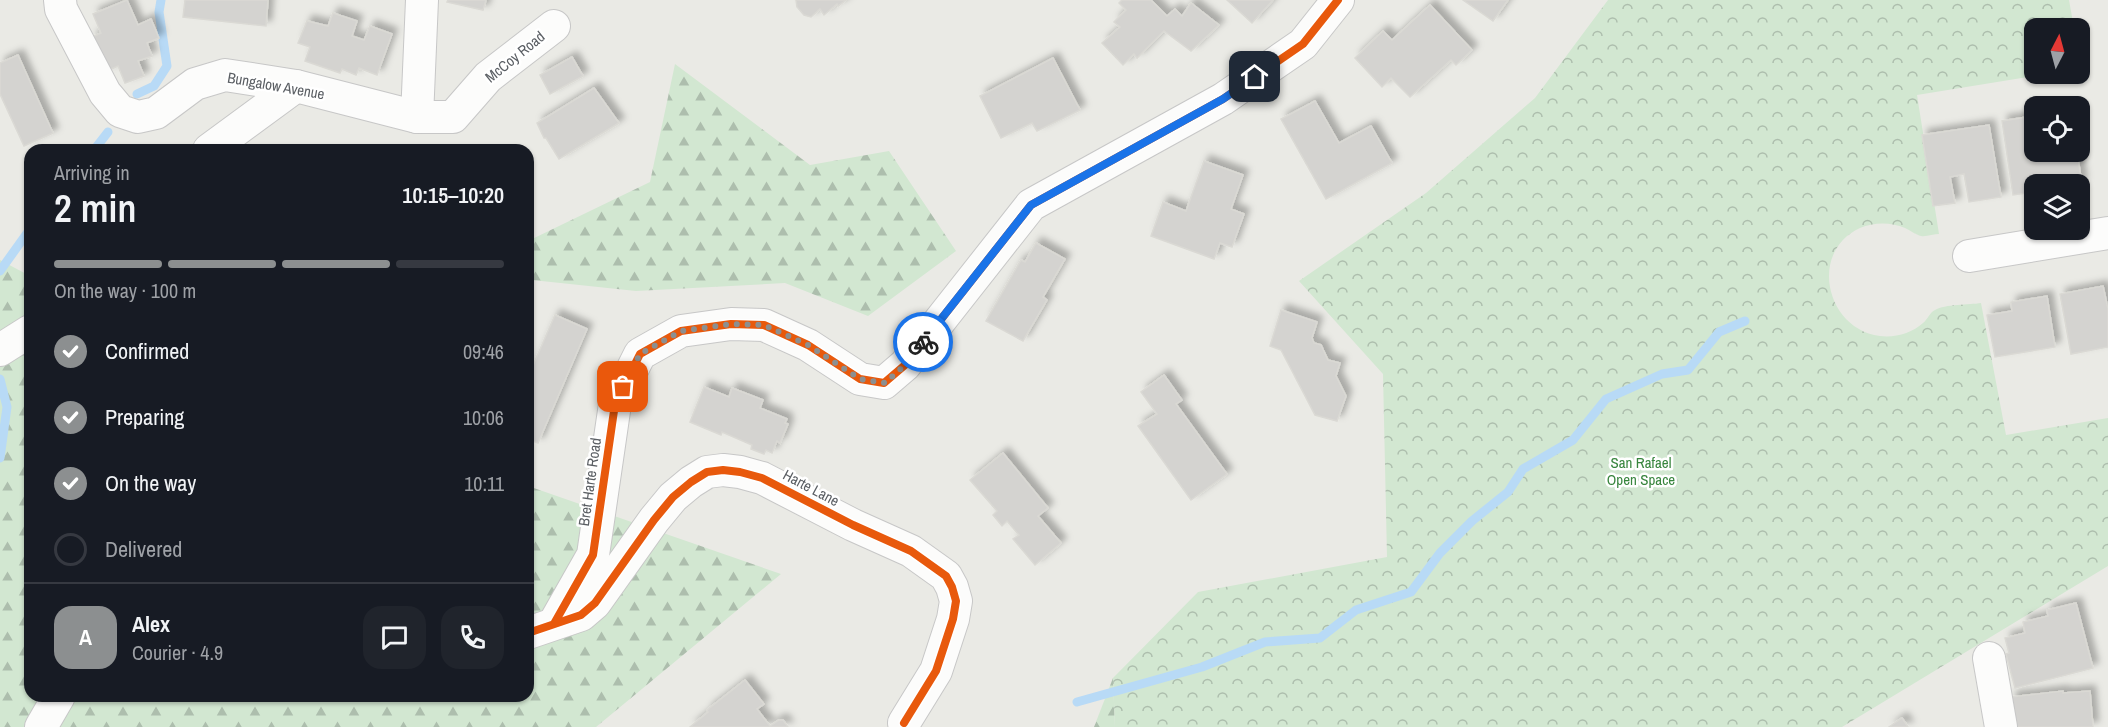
<!DOCTYPE html>
<meta charset="utf-8">
<style>
:root{--surface:#171b24;--page:#20242c;--text:#f1f3f6;--muted:#9ea1a6;--line:#363941;--accent:#8c8f90}
body{margin:0;font-family:"Archivo Narrow",sans-serif;background:var(--page);color:var(--text);height:100vh;display:flex;flex-direction:column;font-size:22px;white-space:nowrap}
*{box-sizing:border-box;margin:0}
p{font-size:20px;color:var(--muted)}
.icon{flex:none;width:33px;height:33px;fill:none;stroke:currentColor;stroke-width:2;stroke-linecap:round;stroke-linejoin:round}
.map{position:relative;flex:1;overflow:hidden}
.sheet{position:absolute;left:24px;top:144px;width:510px;height:558px;display:flex;flex-direction:column;background:var(--surface);border-radius:18px;box-shadow:0 2px 4px #0004}
.sheet>*{flex:none}
.needle{width:39px;rotate:6deg}
.fabs{position:absolute;left:2024px;top:18px;display:grid;gap:12px}
.fabs a{display:grid;place-items:center;width:66px;height:66px;border-radius:12px;background:var(--surface);box-shadow:0 2px 4px #0004;font-size:30px}
.pin{position:absolute;display:grid;place-items:center;width:51px;height:51px;color:#fff;margin:-26px;border-radius:12px;box-shadow:0 3px 9px #0006}
.courier{position:absolute;display:grid;place-items:center;width:60px;height:60px;margin:-30px;border:4px solid #1a73e8;border-radius:50%;background:#fff;color:#222;box-shadow:0 2px 8px #0007}
.head em{font-style:normal;font-weight:600}
.head div{display:flex;flex-direction:column-reverse}
.head{display:flex;align-items:center;justify-content:space-between;height:102px;padding:0 30px}
h1{font-size:39px;font-weight:600;line-height:45px}
.bar{display:grid;grid-template-columns:repeat(4,1fr);gap:9px 6px;align-content:center;height:72px;padding:0 30px}
.bar i{height:8px;border-radius:4px;background:var(--line)}
.bar .selected{background:var(--accent)}
.bar p{grid-column:span 4}
.line{display:flex;align-items:center;gap:15px;padding:0 30px;border-top:2px solid var(--line)}
.line div{flex:1}
.round{display:grid;place-items:center;flex:none;width:63px;height:63px;border-radius:18px;background:var(--page)}
ol{padding:0 30px;list-style:none}
li{display:flex;align-items:center;gap:18px;height:66px}
li p{margin-inline-start:auto}
li .icon{padding:6px;border-radius:50%;background:var(--accent);color:#fff;stroke-width:4}
li:last-child{color:var(--muted)}
li i{width:33px;height:33px;border:3px solid var(--line);border-radius:50%}
.map>svg:first-child{display:block}
.forest{fill:url(#forest-firs)}
.park{fill:url(#park-crowns)}
.lines{fill:none;stroke-linecap:round;stroke-linejoin:round}
.stream{stroke:#b8daf6;stroke-width:9}
.building{fill:#d4d3d0;stroke:#dad9d4;stroke-width:1.5;filter:url(#shadow)}
.minor-casing{stroke:#c7c7c7;stroke-width:34}
.minor{stroke:#fcfcfb;stroke-width:32}
.cycleway-casing{stroke:#fff;stroke-width:11}
.cycleway{stroke:#e8590c;stroke-width:8}
.done{stroke:#8c8f90;stroke-width:6;stroke-dasharray:0 10.8}
.route{stroke:#1a73e8;stroke-width:8}
.labels{text-anchor:middle;stroke-width:5;stroke-linejoin:round;paint-order:stroke}
.street-label{font-size:15px;fill:#5a5e63;stroke:#fff}
.park-label{font-size:15px;fill:#37853d;stroke:#fff}
</style>
<div class="map">
<svg width="2108" height="727" viewBox="0 0 2108 727">
<defs>
<pattern id="forest-firs" width="22" height="20" patternUnits="userSpaceOnUse" patternTransform="scale(1.5)"><rect width="22" height="20" fill="#d2e7d1"/><path d="M5 1l3.5 6h-7zM16 11l3.5 6h-7z" fill="#adbead"/></pattern>
<pattern id="park-crowns" width="20" height="18" patternUnits="userSpaceOnUse" patternTransform="scale(1.5)"><rect width="20" height="18" fill="#d2e7d1"/><path d="M2 6a3 3 0 1 1 6 0M12 15a3 3 0 1 1 6 0" fill="none" stroke="#adbead"/></pattern>
<filter id="shadow"><feDropShadow dx="5.5" dy="-5.5" stdDeviation="3" flood-color="#0004"/></filter>
</defs>
<rect width="100%" height="100%" fill="#eaeae5"/>
<g class="forest">
<polygon points="675,64 810,165 889,151 956,251 868,316 785,283 636,291 532,280 528,286 528,241 650,182"/>
<polygon points="0,260 30,276 30,696 528,696 528,486 781,574 596,727 0,727"/>
<polygon points="1113,678 1115,727 1094,727"/>
</g>
<path class="park" d="M1608,0H2069L2074,28H2034V74H2046L1917,95L1939,234C1934,234 1926,237 1921,236C1916,235 1910,230 1905,228C1891,222 1874,222 1860,228C1808,252 1826,329 1880,336C1895,338 1912,333 1923,323C1928,319 1930,312 1935,310C1945,304 1969,305 1981,303L2006,435L2108,418V566L1842,727H1115L1113,678L1198,592L1387,557L1383,374L1299,281L1426,193L1535,98Z"/>
<g class="lines">
<g class="stream">
<polyline points="137,94 154,86 167,66 159,12 161,0"/>
<polyline points="94,150 108,132"/>
<polyline points="0,271 30,229"/>
<polyline points="0,379 7,407 0,458"/>
<polyline points="1077,702 1202,667 1265,642 1320,638 1356,610 1411,592 1440,553 1472,521 1508,492 1523,469 1573,440 1606,399 1662,374 1688,370 1719,332 1745,321"/>
</g>
</g>
<g class="building">
<polygon points="127,0 138,25 151,19 159,38 147,43 152,56 138,61 144,76 125,83 118,66 107,71 92,37 101,33 93,14"/>
<polygon points="185,0 268,0 266,26 183,17"/>
<polygon points="448,0 486,0 483,10 447,2"/>
<polygon points="796,0 846,0 838,6 837,4 824,15 820,9 811,17 804,15 797,7"/>
<polygon points="1122,0 1151,0 1167,16 1175,9 1182,16 1191,3 1219,25 1191,51 1164,31 1137,58 1134,54 1123,65 1102,43 1120,27 1114,22 1126,10 1119,3"/>
<polygon points="1227,0 1273,0 1252,23"/>
<polygon points="1463,0 1508,0 1493,21"/>
<polygon points="1430,5 1472,50 1456,65 1451,60 1410,97 1391,78 1382,87 1355,58 1383,31 1392,40"/>
<polygon points="333,13 357,21 352,36 364,40 370,26 392,34 377,75 359,68 356,75 342,69 340,73 305,61 310,47 298,43 307,21 328,26"/>
<polygon points="18,55 53,133 24,146 0,94 0,63"/>
<polygon points="572,57 583,76 550,94 540,75"/>
<polygon points="1053,58 1080,110 1037,131 1032,123 1001,138 980,96"/>
<polygon points="594,88 619,123 559,159 546,138 544,138 537,123"/>
<polygon points="1315,101 1339,143 1371,126 1392,163 1326,199 1281,119"/>
<polygon points="2034,116 2034,152 2077,152 2082,184 2050,184 2049,176 2044,177 2045,184 2034,184 2034,192 2013,195 2002,121"/>
<polygon points="1989,125 2001,197 1969,202 1964,174 1950,177 1955,203 1933,206 1922,135"/>
<polygon points="1204,161 1243,175 1231,209 1244,214 1232,247 1220,243 1214,259 1151,236 1163,202 1186,211"/>
<polygon points="1036,243 1065,259 1043,297 1047,300 1023,341 986,321 1021,260 1025,262"/>
<polygon points="2103,286 2108,309 2108,347 2071,354 2060,294"/>
<polygon points="2047,296 2055,347 1995,357 1987,315 2012,311 2011,302"/>
<polygon points="1281,310 1317,322 1312,338 1314,343 1321,345 1328,360 1340,363 1336,376 1346,396 1337,421 1315,415 1281,350 1270,346"/>
<polygon points="555,315 587,329 538,443 528,439 528,377"/>
<polygon points="1164,375 1182,400 1176,404 1227,474 1191,500 1138,426 1157,414 1141,392"/>
<polygon points="704,387 729,397 732,388 763,400 760,408 787,419 785,423 788,424 780,443 777,441 772,453 766,450 764,454 751,449 752,445 722,432 721,435 690,422"/>
<polygon points="1003,453 1048,508 1038,516 1061,543 1035,565 1013,539 1019,535 1007,521 1002,526 993,515 997,511 970,480"/>
<polygon points="2076,603 2093,668 2015,688 2006,654 2009,653 2005,638 2025,633 2023,622 2048,616 2047,610"/>
<polygon points="745,680 764,704 757,709 770,726 779,720 783,720 788,727 690,727 708,712 707,710"/>
<polygon points="2063,691 2063,693 2090,691 2093,727 2014,727 2011,697"/>
<polygon points="1902,718 1908,727 1889,727"/>
</g>
<g class="lines">
<g class="minor-casing">
<g id="minor">
<polyline points="60,0 61,9 105,93 120,111 138,117 156,113 195,84 225,75 296,86 417,117 453,117 488,77 554,26"/>
<polyline points="417,117 422,0"/>
<polyline points="209,150 296,86"/>
<polyline points="1969,256 2108,233"/>
<polyline points="0,350 30,331"/>
<polyline points="555,622 593,555 615,404 640,354 681,331 731,324 764,325 808,345 860,379 884,383 905,365 1031,205 1223,99 1303,44 1338,0"/>
<polyline points="528,633 581,615 595,603 654,520 673,497 691,482 707,472 723,470 740,472 762,478 853,525 911,551 946,576 952,587 956,601 953,619 936,671 904,723"/>
<polyline points="1989,658 2001,727"/>
<polyline points="41,727 59,696"/>
</g>
</g>
<use href="#minor" class="minor"/>
<g class="cycleway-casing">
<g id="cycleway">
<polyline points="555,622 593,555 615,404 640,354 681,331 731,324 764,325 808,345 860,379 884,383 905,365 1031,205 1223,99 1303,44 1338,0"/>
<polyline points="528,633 581,615 595,603 654,520 673,497 691,482 707,472 723,470 740,472 762,478 853,525 911,551 946,576 952,587 956,601 953,619 936,671 904,723"/>
</g>
</g>
<use href="#cycleway" class="cycleway"/>
</g>
<g class="lines">
<polyline class="done" points="623,387 640,354 681,331 731,324 764,325 808,345 860,379 885,383 905,365 923,342"/>
<polyline class="route" points="923,342 1031,205 1223,99 1255,77"/>
</g>
<g class="labels">
<g class="street-label">
<text transform="translate(515 57) rotate(-39)" y="5">McCoy Road</text>
<text transform="translate(276 86) rotate(10)" y="5">Bungalow Avenue</text>
<text transform="translate(590 482) rotate(-82)" y="5">Bret Harte Road</text>
<text transform="translate(811 488) rotate(28)" y="5">Harte Lane</text>
</g>
<g class="park-label">
<text x="1641" y="468">San Rafael<tspan x="1641" dy="17">Open Space</tspan></text>
</g>
</g>
</svg>
<div class="fabs">
<a><svg class="needle" viewBox="-14 -14 28 28"><path d="M0-13l5 13h-10z" fill="#e53935"/><path d="M0 13l5-13h-10z" fill="#9ea1a6"/></svg></a>
<a><svg class="icon" aria-label="locate" viewBox="0 0 24 24"><circle cx="12" cy="12" r="6"/><path d="M12 2v4M12 18v4M2 12h4M18 12h4"/></svg></a>
<a><svg class="icon" aria-label="layers" viewBox="0 0 24 24"><path d="M12 4l9 5-9 5-9-5zM3 14l9 5 9-5"/></svg></a>
</div>
<div class="pin" style="left:623px;top:387px;background:#ea580c"><svg class="icon" aria-label="bag" viewBox="0 0 24 24"><path d="M5 8h14l-1 12H6zM9 8a3 3 0 0 1 6 0"/></svg></div>
<div class="pin" style="left:1255px;top:77px;background:#1f2937"><svg class="icon" aria-label="home" viewBox="0 0 24 24"><path d="M3 11l9-7 9 7M6 9v11h12V9"/></svg></div>
<div class="courier" style="left:923px;top:342px"><svg class="icon" aria-label="bike" viewBox="0 0 24 24"><circle cx="6" cy="16" r="4"/><circle cx="18" cy="16" r="4"/><path d="M6 16l4-8h5l3 8M10 8l3 8H6M13 5h3"/></svg></div>
<section class="sheet">
<div class="head"><div><h1>2 min</h1><p>Arriving in</p></div><em>10:15–10:20</em></div>
<div class="bar"><i class="selected"></i><i class="selected"></i><i class="selected"></i><i></i><p>On the way · 100 m</p></div>
<ol>
<li><svg class="icon" aria-label="check" viewBox="0 0 24 24"><path d="M5 12l5 5 9-10"/></svg>Confirmed<p>09:46</p></li>
<li><svg class="icon" aria-label="check" viewBox="0 0 24 24"><path d="M5 12l5 5 9-10"/></svg>Preparing<p>10:06</p></li>
<li><svg class="icon" aria-label="check" viewBox="0 0 24 24"><path d="M5 12l5 5 9-10"/></svg>On the way<p>10:11</p></li>
<li><i></i>Delivered</li>
</ol>
<div class="line" style="height:108px"><b class="round" style="background:var(--accent);color:#fff">A</b><div><b>Alex</b><p>Courier · 4.9</p></div><a class="round"><svg class="icon" aria-label="chat" viewBox="0 0 24 24"><path d="M4 5h16v11H9l-5 4z"/></svg></a><a class="round"><svg class="icon" aria-label="phone" viewBox="0 0 24 24"><path d="M5 4h4l2 5-3 2q2 4 5 5l2-3 5 2v4C11 20 4 13 5 4z"/></svg></a></div>
</section>
</div>
